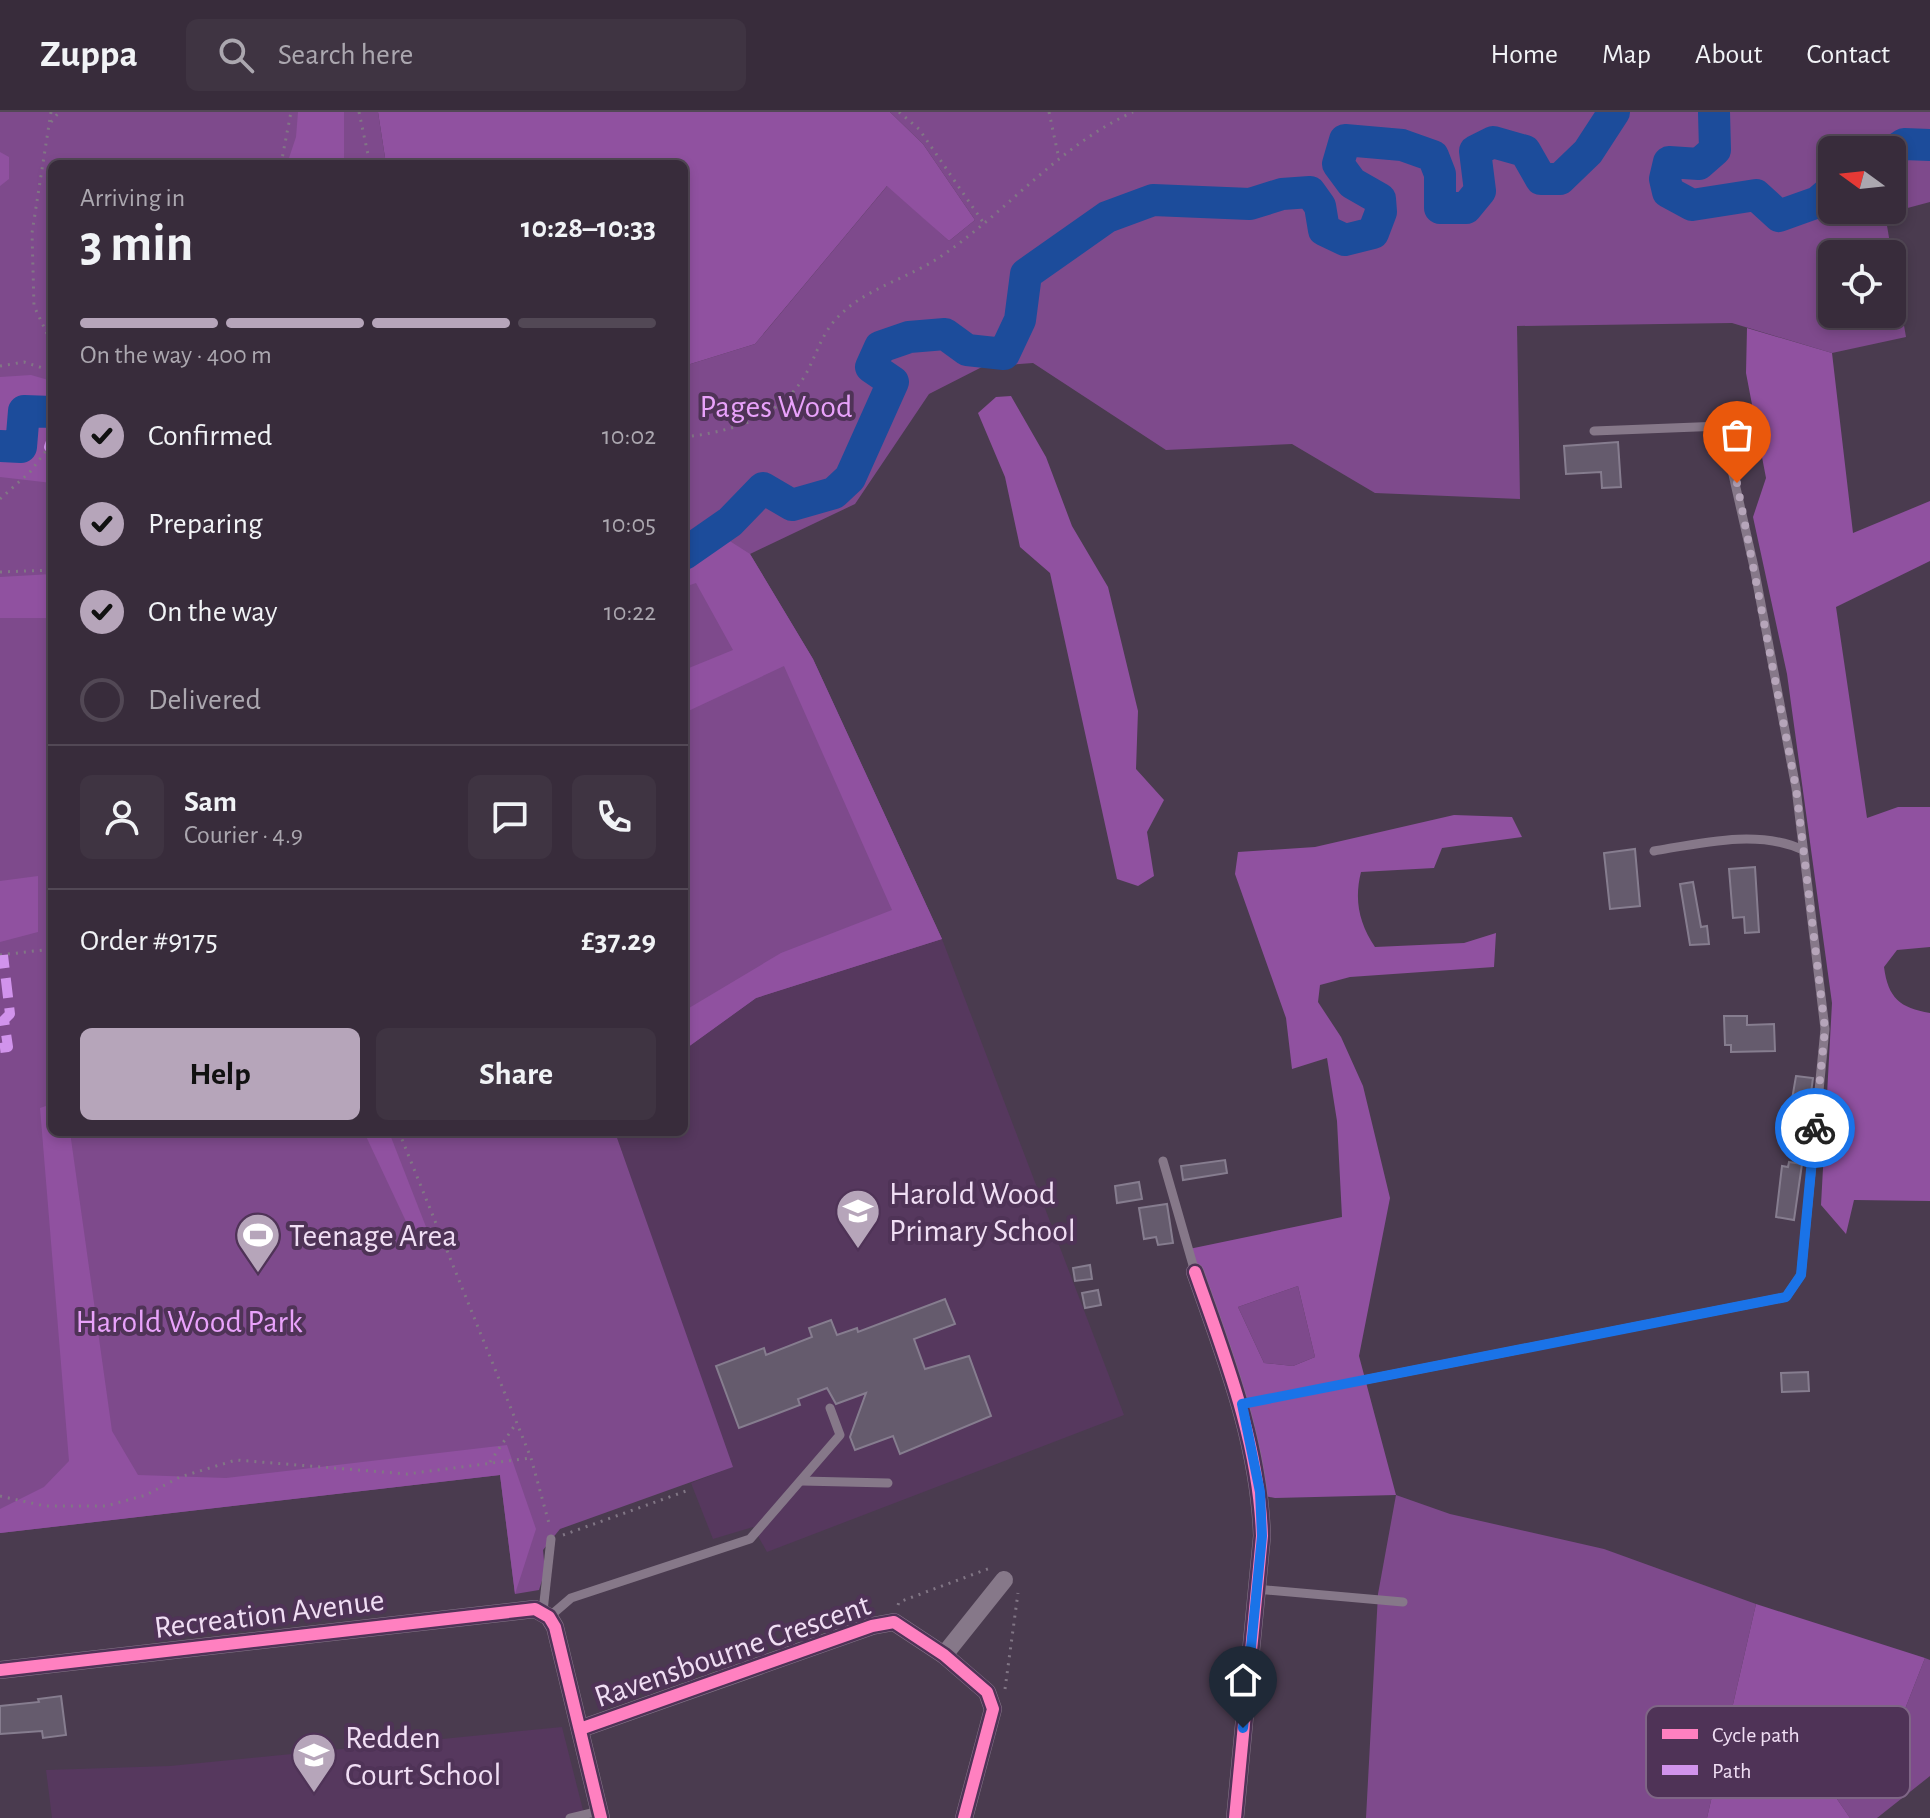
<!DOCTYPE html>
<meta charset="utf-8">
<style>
:root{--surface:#382c3b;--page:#3f3442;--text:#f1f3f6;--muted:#aba7af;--line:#524855;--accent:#b6a5ba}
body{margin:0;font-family:"Alegreya Sans",sans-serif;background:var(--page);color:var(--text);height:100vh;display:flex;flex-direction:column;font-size:30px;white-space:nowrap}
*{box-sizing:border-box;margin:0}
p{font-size:26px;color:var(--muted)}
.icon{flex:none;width:44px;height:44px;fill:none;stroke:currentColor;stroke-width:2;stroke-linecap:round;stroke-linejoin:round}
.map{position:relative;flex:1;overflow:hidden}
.panel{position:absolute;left:48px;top:48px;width:640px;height:976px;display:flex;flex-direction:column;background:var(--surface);border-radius:12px;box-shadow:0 4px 12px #0003,0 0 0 2px var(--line)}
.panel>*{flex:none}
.needle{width:52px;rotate:285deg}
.controls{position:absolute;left:1818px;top:24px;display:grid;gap:16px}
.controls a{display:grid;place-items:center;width:88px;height:88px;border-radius:12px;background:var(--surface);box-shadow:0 4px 12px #0003,0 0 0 2px var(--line);font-size:40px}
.pin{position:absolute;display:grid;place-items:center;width:68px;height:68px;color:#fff;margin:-82px -34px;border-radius:50% 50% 50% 0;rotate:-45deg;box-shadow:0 0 8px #0007}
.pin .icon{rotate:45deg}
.courier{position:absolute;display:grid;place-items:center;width:80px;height:80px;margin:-40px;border:6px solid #1a73e8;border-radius:50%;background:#fff;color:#222;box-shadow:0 2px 10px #0007}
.summary em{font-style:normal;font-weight:700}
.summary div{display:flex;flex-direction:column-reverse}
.summary{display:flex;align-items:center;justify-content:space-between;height:136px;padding:0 32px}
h1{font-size:52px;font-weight:700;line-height:60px}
.bar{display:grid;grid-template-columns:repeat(4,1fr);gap:12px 8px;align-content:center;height:96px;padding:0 32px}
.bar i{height:10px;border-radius:6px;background:var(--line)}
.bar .on{background:var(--accent)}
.bar p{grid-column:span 4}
.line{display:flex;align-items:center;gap:20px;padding:0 32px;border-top:2px solid var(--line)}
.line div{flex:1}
.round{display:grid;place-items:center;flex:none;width:84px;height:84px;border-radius:12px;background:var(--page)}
ol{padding:0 32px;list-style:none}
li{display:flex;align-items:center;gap:24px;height:88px}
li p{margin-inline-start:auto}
li .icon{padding:8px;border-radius:50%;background:var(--accent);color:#111;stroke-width:4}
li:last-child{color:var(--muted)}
li i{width:44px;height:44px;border:4px solid var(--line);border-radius:50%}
.button{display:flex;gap:16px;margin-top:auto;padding:16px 32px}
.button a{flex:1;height:92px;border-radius:12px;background:var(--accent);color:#111;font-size:32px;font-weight:700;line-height:92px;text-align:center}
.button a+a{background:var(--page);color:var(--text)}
header{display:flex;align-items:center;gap:48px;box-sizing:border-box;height:112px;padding:0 40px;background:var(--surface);border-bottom:2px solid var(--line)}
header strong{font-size:38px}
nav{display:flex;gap:44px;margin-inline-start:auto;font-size:28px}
.search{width:560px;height:72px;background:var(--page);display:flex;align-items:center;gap:20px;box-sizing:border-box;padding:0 28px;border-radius:12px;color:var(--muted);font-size:30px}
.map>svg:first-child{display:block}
.built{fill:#56385e}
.green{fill:#7e4a8c;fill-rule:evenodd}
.forest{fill:#9051a0;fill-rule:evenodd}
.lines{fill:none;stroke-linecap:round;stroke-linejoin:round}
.river{stroke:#1c4c9b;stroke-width:32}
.building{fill:#655b6d;stroke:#867d8f;stroke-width:2}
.path{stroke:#817685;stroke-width:3;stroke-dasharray:2 6;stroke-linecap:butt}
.service{stroke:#867889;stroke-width:9}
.minor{stroke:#867889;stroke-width:18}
.quiet{stroke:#d193ec;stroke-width:10;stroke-dasharray:20 10;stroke-linecap:butt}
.cycleway-casing{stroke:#4f3357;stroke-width:17}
.cycleway{stroke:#ff80c0;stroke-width:12}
.done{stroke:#b6a5ba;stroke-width:8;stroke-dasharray:0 14.4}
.route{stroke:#1a73e8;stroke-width:10}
.labels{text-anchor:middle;stroke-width:8;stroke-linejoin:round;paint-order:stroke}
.park-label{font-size:32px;fill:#e9a2fb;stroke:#4f3357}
.poi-label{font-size:32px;fill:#f0def4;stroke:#4f3357;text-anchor:start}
.street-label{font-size:32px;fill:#f0def4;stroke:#4f3357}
.key{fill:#4f3357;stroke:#7f6686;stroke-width:2}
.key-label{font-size:22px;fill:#f0def4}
</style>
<header>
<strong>Zuppa</strong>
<div class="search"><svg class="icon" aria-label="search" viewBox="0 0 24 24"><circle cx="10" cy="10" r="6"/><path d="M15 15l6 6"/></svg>Search here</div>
<nav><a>Home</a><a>Map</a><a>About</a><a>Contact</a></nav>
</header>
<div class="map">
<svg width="1930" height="1706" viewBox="0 0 1930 1706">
<rect width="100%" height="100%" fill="#4a3b4f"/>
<g class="built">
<polygon points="942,827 1124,1303 767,1440 753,1415 713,1427 691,1371 732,1355 615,1020 684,1020 684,938 756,886"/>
<polygon points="562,1615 585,1706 52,1706 46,1658 170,1654"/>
</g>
<g class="green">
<polygon points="0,0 320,0 316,52 52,52 52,1020 615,1020 733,1355 560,1417 543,1438 545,1459 539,1478 515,1482 500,1363 0,1421"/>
<polygon points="344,0 378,0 386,52 344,52"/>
<path d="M890,0H1930V90L1885,102L1906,225L1832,241L1732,211L1517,214L1520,387L1375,381L1292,332L1166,338L1033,251L982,255L929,282L855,392L750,442L813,547L942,827L756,886L684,938V254L755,232L888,73L949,129L975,108L923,32ZM1832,38H1892V98H1832ZM1832,142H1892V202H1832Z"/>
<polygon points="1298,1174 1315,1245 1293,1254 1264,1251 1238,1195"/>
<polygon points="1396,1383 1450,1402 1604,1437 1756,1492 1707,1706 1366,1706 1378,1482"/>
<polygon points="1925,1546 1930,1548 1930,1664 1877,1706 1850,1706 1837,1687 1896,1620"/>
</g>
<g class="forest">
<polygon points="298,0 344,0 344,52 287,52 296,25"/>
<polygon points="378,0 890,0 923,32 975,108 949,129 887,74 755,232 684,254 684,52 386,52"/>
<polygon points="0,40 9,45 9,67 0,74"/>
<path d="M1747,216L1832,241L1853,421L1930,389V449L1836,495L1867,706L1898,695H1930V835L1897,838L1884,855C1888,886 1900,896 1930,901V1089L1854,1088L1846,1122L1821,1093L1832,891L1787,562L1753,405L1766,366L1746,261Z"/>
<polygon points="31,263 52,269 52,371 0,365 0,265"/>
<polygon points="1011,284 1046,345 1072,414 1108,475 1138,599 1136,657 1164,688 1147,720 1154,764 1138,774 1117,767 1050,461 1020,435 1005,365 978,301 996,285"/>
<polygon points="711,417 750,442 813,547 942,827 756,886 684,938 684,899 781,841 892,798 784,554 684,601 684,558 733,538 696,471 684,475 684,432"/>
<polygon points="52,462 52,506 0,506 0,465"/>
<path d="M1454,703L1512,705L1522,725L1442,736L1434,756L1361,760C1354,788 1359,811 1375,835L1464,831L1496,821L1494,855L1350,865L1320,873L1318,890L1341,925L1363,974L1390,1086L1359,1244L1396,1383L1275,1386L1260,1383L1189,1137L1342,1105L1337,1009L1327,946L1292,957L1286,906L1235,762L1238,740L1315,735ZM1298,1174L1315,1245L1293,1254L1264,1251L1238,1195Z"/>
<polygon points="38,764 38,820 0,830 0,769"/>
<polygon points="52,992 52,1020 70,1020 112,1319 138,1363 226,1366 507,1333 536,1417 515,1482 500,1363 0,1421 0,1397 44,1375 69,1349 40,996"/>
<polygon points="364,1020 389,1020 428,1120 411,1120"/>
<polygon points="1756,1492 1925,1546 1896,1620 1837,1687 1850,1706 1707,1706"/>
</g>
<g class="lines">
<g class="river">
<polyline points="1714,0 1715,38 1699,52 1669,50 1665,67 1668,80 1692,93 1756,83 1779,104 1818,90 1832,78"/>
<polyline points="1892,40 1904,32 1930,33"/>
<polyline points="0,334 21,335 24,299 52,300"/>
<polyline points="684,442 730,410 763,376 792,393 834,381 850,366 893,270 871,255 880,235 909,225 945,222 967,238 1004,242 1020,208 1026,162 1107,105 1153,88 1250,92 1282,82 1310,80 1320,94 1324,118 1345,128 1373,121 1381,100 1380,87 1352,71 1338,52 1345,28 1402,33 1433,44 1440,62 1440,96 1466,96 1480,79 1475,39 1493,30 1525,39 1541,67 1560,67 1588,40 1614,0"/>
</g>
</g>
<g class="building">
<polygon points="1618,330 1621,375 1602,376 1601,360 1566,362 1564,334"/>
<polygon points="1635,737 1640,794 1610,797 1604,741"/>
<polygon points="1755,755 1759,820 1745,821 1744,805 1733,806 1729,757"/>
<polygon points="1693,770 1701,815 1707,814 1709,832 1690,833 1680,772"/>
<polygon points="1724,904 1747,904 1747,913 1774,912 1775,939 1731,940 1731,933 1725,933"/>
<polygon points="1796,964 1813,966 1809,996 1804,995 1802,1013 1788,1011"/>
<polygon points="1225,1048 1227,1061 1183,1068 1181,1054"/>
<polygon points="1789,1050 1802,1052 1794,1108 1776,1105 1782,1054 1788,1055"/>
<polygon points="1139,1070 1142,1087 1117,1091 1115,1074"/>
<polygon points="1167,1092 1173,1131 1158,1133 1156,1125 1144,1127 1139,1096"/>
<polygon points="1090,1153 1092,1167 1075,1169 1073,1156"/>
<polygon points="1098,1178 1101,1193 1085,1196 1082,1181"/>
<polygon points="945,1187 955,1212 914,1227 925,1257 969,1244 991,1304 900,1342 893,1324 855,1338 850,1325 866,1281 836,1292 827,1276 798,1287 800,1293 739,1316 716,1254 764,1236 766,1243 812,1225 809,1216 831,1208 837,1223 857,1216 858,1220"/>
<polygon points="1808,1260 1809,1279 1782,1280 1781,1261"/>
<polygon points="61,1584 66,1623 43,1626 42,1619 0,1622 0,1594 39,1590 38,1587"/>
</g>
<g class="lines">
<g class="path">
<polyline points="51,0 32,121 34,194 52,232"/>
<polyline points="359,0 370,52"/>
<polyline points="899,0 919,17 985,113"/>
<polyline points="1049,0 1059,47"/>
<polyline points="51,10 59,0"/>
<polyline points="281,52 291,0"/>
<polyline points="0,254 24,250 52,259"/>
<path d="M684,325C731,320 783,305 807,260C816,243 822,222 836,207C863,177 907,167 940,145C1007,100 1058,34 1133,0"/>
<polyline points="0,387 30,360 49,335"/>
<polyline points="0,460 52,458"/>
<polyline points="0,843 52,837"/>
<polyline points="399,1020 531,1346 550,1415"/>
<polyline points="490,1350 517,1310"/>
<polyline points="0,1384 45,1394 106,1394 146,1383 180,1365 236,1348 407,1362 531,1346"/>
<polyline points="563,1423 689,1378"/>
<polyline points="898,1493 899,1490 993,1455"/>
<polyline points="1005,1577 1018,1481"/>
</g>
<g class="service">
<path d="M1654,739C1701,731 1759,717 1803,738"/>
<polyline points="1163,1049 1195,1160"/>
<polyline points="1242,1292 1786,1185 1801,1163 1825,917 1796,676 1754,455 1722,314 1594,319"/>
<polyline points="802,1369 888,1371"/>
<polyline points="1256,1477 1403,1490"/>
<polyline points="543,1499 551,1427"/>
<polyline points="549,1505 571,1486 750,1427 840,1323 830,1296"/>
<polyline points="570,1706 599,1699"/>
</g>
<g class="minor">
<path d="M1195,1160C1226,1248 1259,1331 1262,1424L1235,1706"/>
<polyline points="944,1543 1004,1468"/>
<polyline points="0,1558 535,1497 549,1505 555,1515 601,1706"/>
<polyline points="580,1617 872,1514 894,1510 944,1543 987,1580 993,1597 964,1706"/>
</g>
<g class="quiet">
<polyline points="52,327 49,335 52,338"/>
<polyline points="0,936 8,935 4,908 10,902 3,843"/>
</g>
<g class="cycleway-casing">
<g id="cycleway">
<path d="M1195,1160C1226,1248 1259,1331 1262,1424L1235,1706"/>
<polyline points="0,1558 535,1497 549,1505 555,1515 601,1706"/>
<polyline points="580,1617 872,1514 894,1510 944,1543 987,1580 993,1597 964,1706"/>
</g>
</g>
<use href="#cycleway" class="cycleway"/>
</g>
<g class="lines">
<polyline class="done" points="1737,371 1796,676 1825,917 1815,1016"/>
<polyline class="route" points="1243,1616 1262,1424 1260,1380 1242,1292 1786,1185 1801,1163 1815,1016"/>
</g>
<defs>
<g id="school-pin" transform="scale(2.3)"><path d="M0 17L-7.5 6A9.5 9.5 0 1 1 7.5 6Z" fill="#b6a5ba" stroke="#4f3357"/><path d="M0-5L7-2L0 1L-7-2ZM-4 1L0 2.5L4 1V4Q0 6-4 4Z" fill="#fff"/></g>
<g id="stadium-pin" transform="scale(2.3)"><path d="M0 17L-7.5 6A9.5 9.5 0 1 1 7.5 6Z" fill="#b6a5ba" stroke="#4f3357"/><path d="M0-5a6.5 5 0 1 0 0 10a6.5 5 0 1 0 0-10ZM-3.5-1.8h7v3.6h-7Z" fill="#fff"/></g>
</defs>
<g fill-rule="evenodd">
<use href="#school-pin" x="858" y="1099"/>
<use href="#stadium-pin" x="258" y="1123"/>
<use href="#school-pin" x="314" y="1643"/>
</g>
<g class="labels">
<g class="park-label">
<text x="776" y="305">Pages Wood</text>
<text x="189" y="1220">Harold Wood Park</text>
</g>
<g class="poi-label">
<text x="889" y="1092">Harold Wood<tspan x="889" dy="37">Primary School</tspan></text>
<text x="289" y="1134">Teenage Area</text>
<text x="345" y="1636">Redden<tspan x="345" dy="37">Court School</tspan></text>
</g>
<g class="street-label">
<text transform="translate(269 1501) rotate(-7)" y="11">Recreation Avenue</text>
<text transform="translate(732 1538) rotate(-19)" y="11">Ravensbourne Crescent</text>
</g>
</g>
<rect x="1646" y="1594" width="264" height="92" rx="12" class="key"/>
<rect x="1662" y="1617" width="36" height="10" fill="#ff80c0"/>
<rect x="1662" y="1653" width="36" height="10" fill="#d193ec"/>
<g class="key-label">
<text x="1712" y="1630">Cycle path</text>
<text x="1712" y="1666">Path</text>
</g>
</svg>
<div class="controls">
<a><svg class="needle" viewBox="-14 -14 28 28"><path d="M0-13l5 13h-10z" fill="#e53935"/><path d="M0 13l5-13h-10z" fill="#aba7af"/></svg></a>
<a><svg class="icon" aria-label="locate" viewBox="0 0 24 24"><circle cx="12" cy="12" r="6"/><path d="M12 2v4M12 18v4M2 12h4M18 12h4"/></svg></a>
</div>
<div class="pin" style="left:1737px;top:371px;background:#ea580c"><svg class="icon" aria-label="bag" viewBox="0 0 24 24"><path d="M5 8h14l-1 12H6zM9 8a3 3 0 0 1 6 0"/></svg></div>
<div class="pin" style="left:1243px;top:1616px;background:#1f2937"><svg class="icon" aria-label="home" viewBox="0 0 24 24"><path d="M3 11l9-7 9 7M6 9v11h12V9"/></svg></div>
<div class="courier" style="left:1815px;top:1016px"><svg class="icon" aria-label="bike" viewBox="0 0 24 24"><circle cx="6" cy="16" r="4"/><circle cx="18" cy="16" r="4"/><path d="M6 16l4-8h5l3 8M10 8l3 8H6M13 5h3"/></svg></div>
<section class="panel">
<div class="summary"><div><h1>3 min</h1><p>Arriving in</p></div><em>10:28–10:33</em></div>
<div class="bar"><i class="on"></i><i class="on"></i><i class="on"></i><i></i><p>On the way · 400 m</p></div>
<ol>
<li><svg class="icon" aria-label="check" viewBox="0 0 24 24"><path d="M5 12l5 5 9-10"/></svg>Confirmed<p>10:02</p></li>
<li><svg class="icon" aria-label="check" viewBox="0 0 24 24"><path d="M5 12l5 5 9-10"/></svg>Preparing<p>10:05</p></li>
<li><svg class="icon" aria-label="check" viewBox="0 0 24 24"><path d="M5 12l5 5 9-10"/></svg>On the way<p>10:22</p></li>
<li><i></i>Delivered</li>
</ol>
<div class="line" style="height:144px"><a class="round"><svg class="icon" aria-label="person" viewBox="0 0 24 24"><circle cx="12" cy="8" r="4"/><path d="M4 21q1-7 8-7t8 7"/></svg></a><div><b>Sam</b><p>Courier · 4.9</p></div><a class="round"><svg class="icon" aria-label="chat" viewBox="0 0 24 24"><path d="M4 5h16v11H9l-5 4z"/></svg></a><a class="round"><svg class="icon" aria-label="phone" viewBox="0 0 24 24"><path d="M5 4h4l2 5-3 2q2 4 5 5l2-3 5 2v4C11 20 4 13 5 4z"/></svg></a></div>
<div class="line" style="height:104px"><div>Order #9175</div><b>£37.29</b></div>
<div class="button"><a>Help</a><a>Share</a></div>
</section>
</div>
